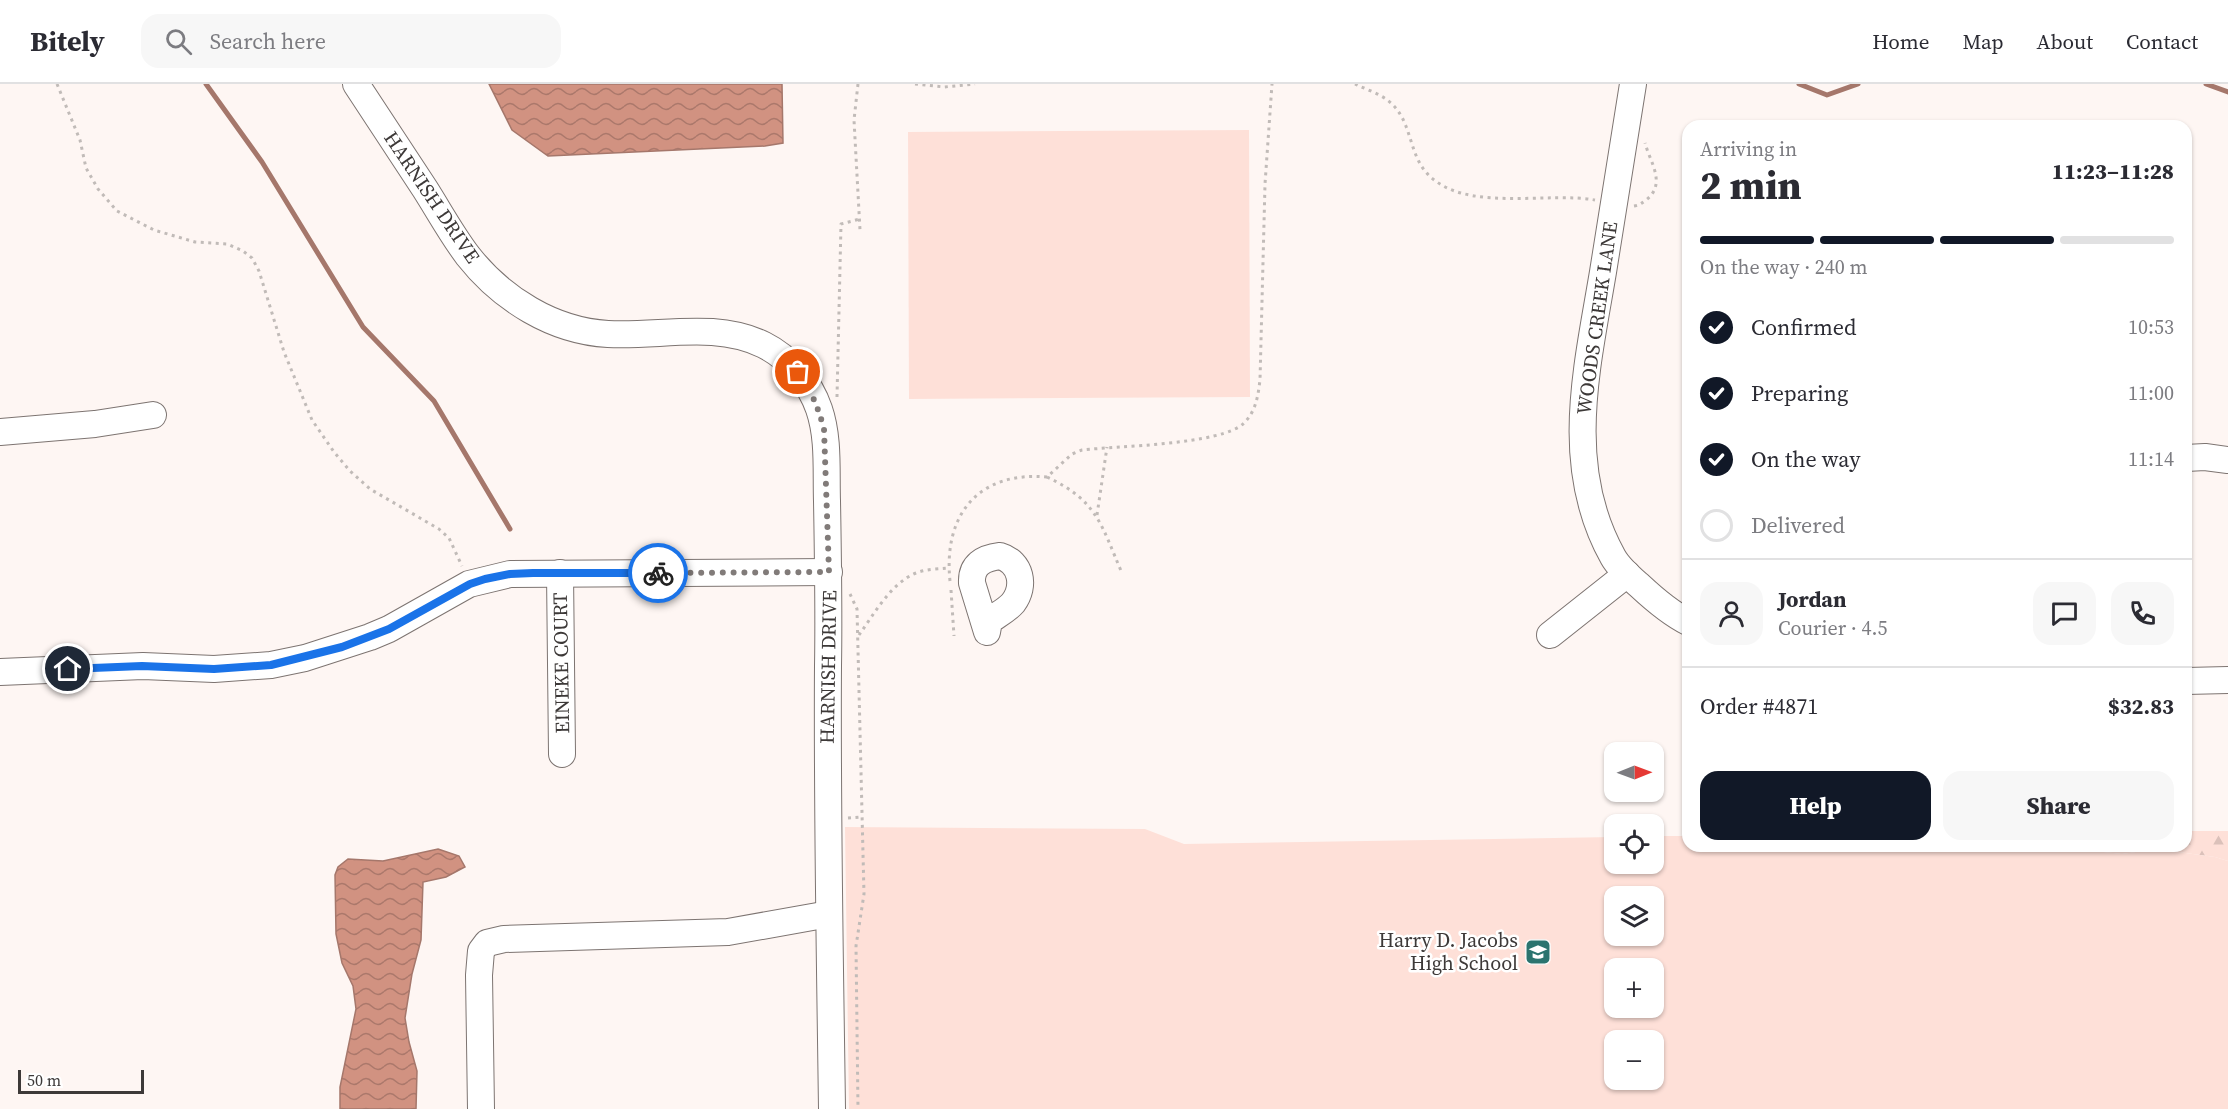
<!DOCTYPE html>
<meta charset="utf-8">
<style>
:root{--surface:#fff;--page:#f7f7f7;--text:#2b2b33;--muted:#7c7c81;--line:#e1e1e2;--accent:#111827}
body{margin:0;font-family:"Source Serif 4",serif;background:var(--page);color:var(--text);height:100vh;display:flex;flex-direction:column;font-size:22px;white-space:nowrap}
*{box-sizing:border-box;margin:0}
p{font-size:20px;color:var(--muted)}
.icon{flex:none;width:33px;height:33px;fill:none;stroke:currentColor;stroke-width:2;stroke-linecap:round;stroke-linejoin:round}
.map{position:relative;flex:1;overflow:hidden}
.sheet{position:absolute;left:1682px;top:36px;width:510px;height:732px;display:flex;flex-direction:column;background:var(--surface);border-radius:18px;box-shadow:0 2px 4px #0004}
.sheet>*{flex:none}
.needle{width:39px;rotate:89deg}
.buttons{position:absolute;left:1604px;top:658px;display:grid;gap:12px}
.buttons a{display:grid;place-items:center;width:60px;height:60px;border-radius:12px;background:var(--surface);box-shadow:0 2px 4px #0004;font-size:30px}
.scale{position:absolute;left:18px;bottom:15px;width:126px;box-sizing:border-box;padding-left:6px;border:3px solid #3d3938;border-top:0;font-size:16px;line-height:21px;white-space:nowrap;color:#3d3938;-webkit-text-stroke:4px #fff;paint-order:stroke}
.pin{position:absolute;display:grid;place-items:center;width:51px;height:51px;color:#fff;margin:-26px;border:3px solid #fff;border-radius:50%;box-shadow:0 2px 6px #0007}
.courier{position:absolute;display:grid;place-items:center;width:60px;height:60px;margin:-30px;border:4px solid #1a73e8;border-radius:50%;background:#fff;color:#222;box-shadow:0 2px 8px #0007}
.headline em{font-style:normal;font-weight:800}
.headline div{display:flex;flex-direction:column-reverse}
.headline{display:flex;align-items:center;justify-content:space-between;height:102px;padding:0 18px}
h1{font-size:39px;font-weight:800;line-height:45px}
.bar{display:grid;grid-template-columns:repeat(4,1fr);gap:9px 6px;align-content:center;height:72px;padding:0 18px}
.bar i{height:8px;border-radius:4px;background:var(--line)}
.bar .on{background:var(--accent)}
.bar p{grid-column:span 4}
.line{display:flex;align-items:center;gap:15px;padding:0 18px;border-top:2px solid var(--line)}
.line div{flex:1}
.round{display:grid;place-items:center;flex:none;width:63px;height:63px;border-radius:18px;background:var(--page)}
ol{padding:0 18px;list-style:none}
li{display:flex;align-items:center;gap:18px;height:66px}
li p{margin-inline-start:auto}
li .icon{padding:6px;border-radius:50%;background:var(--accent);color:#fff;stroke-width:4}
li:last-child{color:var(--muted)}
li i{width:33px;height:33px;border:3px solid var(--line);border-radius:50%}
.button{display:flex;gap:12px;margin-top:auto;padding:12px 18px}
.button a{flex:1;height:69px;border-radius:18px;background:var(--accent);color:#fff;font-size:24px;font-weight:800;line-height:69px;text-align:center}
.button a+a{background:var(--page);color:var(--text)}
header{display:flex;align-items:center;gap:36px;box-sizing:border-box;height:84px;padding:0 30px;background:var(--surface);border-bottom:2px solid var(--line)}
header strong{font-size:28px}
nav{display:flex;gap:33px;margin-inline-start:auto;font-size:21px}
.search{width:420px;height:54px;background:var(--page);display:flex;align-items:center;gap:15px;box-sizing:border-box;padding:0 21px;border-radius:18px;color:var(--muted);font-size:22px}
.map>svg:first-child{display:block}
.forest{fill:url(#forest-firs)}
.park{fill:#fee0d8;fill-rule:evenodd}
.water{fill:url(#water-waves);stroke:#a5776b;stroke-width:1.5}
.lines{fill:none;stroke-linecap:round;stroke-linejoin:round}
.stream{stroke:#a5776b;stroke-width:5}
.minor-casing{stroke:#7d7471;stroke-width:28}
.path{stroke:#c1bbb8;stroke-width:3;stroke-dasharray:3 4.5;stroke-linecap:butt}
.minor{stroke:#fff;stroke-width:26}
.done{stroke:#817b79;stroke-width:6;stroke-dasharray:0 10.8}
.route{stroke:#1a73e8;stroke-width:8}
.labels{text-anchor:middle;stroke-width:5;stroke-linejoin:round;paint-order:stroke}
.street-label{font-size:20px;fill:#3d3938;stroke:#fff}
.poi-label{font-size:20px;fill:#3d3938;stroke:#fff;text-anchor:end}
</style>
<header>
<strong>Bitely</strong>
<div class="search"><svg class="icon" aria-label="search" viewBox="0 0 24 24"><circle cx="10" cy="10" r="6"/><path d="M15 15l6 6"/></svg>Search here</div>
<nav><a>Home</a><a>Map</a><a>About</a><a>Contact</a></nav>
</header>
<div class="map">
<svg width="2228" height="1025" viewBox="0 0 2228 1025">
<defs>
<pattern id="forest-firs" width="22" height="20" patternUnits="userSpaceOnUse" patternTransform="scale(1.5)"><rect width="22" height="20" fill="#fee0d8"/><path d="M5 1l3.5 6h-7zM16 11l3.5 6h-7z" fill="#dbc1ba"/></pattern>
<pattern id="water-waves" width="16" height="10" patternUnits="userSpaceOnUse" patternTransform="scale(1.5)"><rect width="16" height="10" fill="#d19281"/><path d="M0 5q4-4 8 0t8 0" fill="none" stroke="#ab786b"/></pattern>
</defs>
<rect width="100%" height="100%" fill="#fef6f3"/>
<polygon class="forest" points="2186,747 2228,747 2228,777 2215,773 2156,765 2122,770 2095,767 2070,768 2050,766 2042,762 2186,762"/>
<g class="park">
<polygon points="1249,46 1250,313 909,315 908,48"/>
<path d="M845,743L1145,745L1184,760L1614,753V780H1653V752H1687L1688,762H2042L2050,766L2070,768L2095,767L2122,770L2156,765L2215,773L2228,777V1025H849ZM1614,813H1653V852H1614ZM1614,885H1653V924H1614ZM1614,957H1653V996H1614Z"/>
</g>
<g class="water">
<polygon points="489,0 782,0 783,59 765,62 548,72 512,46"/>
<polygon points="438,765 459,772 465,783 446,793 423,798 421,856 412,890 405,934 409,958 417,987 416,1025 340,1025 340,1003 356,925 353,902 342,879 336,850 335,791 338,783 348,775 383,777"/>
</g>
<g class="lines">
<g class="stream">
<polyline points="206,0 262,78 363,243 434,317 510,445"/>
<polyline points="1799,0 1827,11 1858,0"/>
<polyline points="2206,0 2228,8"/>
</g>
<g class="minor-casing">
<g id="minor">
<path d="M356,0C379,35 402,70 425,105C439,127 452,151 468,172C502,215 553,247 608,250C660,253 715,237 764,261C790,274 810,299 819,325C829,354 826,387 827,417C828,472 829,527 828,582C827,730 830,877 832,1025"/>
<path d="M1633,0C1623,63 1613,126 1603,188C1587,284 1562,382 1613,473C1619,484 1631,494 1640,502C1655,516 1670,529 1688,538"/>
<polyline points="0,348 95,340 153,331"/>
<polyline points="2186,374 2205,373 2228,376"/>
<path d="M1000,472C1021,478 1026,502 1013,519C1007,526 997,531 989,537L987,548L972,499C971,481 983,474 1000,472Z"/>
<polyline points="560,489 562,670"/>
<polyline points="1550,551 1627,490"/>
<polyline points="0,588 143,582 214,585 271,581 305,574 370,553 389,545 469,500 510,490 829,488"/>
<polyline points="2186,597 2228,596"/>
<polyline points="481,1025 479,891 481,867 487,859 504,855 728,848 829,830"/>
</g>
</g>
<g class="path">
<polyline points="57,0 80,56 86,84 98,105 117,127 154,146 195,158 227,160 243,167 252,174 259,187 284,268 312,336 334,368 350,387 370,405 439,445 449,454 462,482"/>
<polyline points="858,0 854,36 860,146"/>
<polyline points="915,0 944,3 975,0"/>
<path d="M1355,0C1367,6 1382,10 1392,20C1415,42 1407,78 1437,98C1476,126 1550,108 1595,116"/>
<path d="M1634,122C1640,121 1642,119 1646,116C1667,100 1650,78 1645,59"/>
<polyline points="837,313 841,140 860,135"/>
<path d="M1047,393C1098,417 1101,441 1122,489"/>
<polyline points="1097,431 1107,363"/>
<path d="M950,497C943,430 979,387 1047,393L1072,370L1082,366C1116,362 1222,361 1244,339C1256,327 1258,312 1260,296L1265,100L1272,0"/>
<polyline points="951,506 954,552"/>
<polyline points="850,510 857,525 864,810 856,862 858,1025"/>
<path d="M859,551C874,530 891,499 916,489C926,485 938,485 948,484"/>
<polyline points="848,734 861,733"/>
</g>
<use href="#minor" class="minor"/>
</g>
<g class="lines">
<path class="done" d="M658,489L829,488L824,345C818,323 811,306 798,288"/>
<polyline class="route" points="68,585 142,582 214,585 271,581 342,563 389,545 470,500 485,495 510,490 533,489 658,489"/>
</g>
<defs>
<g id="school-square" transform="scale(1.35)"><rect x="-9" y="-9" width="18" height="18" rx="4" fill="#2b746f" stroke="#fff"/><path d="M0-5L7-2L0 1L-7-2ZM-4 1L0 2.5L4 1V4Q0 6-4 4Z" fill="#fff"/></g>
</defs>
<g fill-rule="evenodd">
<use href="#school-square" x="1538" y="868"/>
</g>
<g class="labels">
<g class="street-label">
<text transform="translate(432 113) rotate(56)" y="7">HARNISH DRIVE</text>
<text transform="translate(1597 234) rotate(-82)" y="7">WOODS CREEK LANE</text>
<text transform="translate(561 579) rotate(-91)" y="7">EINEKE COURT</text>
<text transform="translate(828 583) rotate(-89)" y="7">HARNISH DRIVE</text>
</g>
<g class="poi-label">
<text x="1518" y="863">Harry D. Jacobs<tspan x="1518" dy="23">High School</tspan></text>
</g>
</g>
</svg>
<div class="buttons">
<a><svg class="needle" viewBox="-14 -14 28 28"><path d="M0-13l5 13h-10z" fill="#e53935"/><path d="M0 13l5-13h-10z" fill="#7c7c81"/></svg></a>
<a><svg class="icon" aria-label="locate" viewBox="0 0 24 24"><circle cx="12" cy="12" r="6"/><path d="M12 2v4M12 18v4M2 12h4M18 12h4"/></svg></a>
<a><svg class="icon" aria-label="layers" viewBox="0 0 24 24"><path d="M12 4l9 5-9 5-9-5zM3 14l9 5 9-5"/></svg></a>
<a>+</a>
<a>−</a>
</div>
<div class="scale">50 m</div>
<div class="pin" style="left:798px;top:288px;background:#ea580c"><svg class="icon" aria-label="bag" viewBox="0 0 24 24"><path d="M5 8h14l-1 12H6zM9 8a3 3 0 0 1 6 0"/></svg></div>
<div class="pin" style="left:68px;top:585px;background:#1f2937"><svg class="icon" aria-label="home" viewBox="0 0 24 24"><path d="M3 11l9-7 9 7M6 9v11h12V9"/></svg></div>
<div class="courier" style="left:658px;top:489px"><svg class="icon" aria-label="bike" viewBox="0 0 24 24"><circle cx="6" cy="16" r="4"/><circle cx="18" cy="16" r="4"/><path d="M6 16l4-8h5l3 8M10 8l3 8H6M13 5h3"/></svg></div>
<section class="sheet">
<div class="headline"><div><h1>2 min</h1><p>Arriving in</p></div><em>11:23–11:28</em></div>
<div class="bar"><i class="on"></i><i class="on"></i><i class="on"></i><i></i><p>On the way · 240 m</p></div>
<ol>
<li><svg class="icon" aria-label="check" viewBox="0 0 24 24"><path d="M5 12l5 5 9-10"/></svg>Confirmed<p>10:53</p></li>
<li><svg class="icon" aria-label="check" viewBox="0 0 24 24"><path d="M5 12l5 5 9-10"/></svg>Preparing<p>11:00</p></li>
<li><svg class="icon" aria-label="check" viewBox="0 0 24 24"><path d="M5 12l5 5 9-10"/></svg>On the way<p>11:14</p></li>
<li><i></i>Delivered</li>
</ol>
<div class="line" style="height:108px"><a class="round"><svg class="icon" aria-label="person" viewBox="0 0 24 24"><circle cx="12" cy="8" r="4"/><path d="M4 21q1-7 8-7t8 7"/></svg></a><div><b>Jordan</b><p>Courier · 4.5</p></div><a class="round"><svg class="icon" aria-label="chat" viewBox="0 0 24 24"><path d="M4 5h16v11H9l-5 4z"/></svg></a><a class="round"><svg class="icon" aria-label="phone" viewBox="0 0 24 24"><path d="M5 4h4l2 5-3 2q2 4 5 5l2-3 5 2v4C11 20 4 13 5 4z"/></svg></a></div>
<div class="line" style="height:78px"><div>Order #4871</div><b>$32.83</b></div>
<div class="button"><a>Help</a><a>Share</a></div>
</section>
</div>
